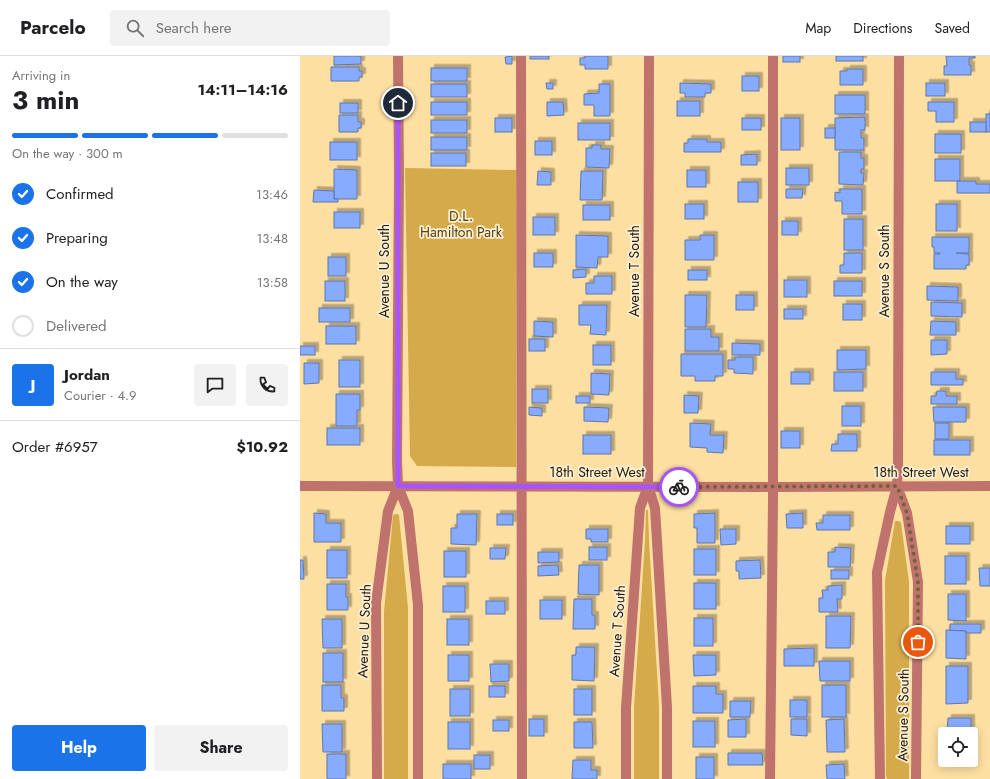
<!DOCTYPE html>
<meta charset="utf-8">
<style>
:root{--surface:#fff;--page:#f2f2f2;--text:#202124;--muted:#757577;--line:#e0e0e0;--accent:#1a73e8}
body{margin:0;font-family:Jost,sans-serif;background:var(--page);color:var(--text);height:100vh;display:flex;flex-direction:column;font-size:15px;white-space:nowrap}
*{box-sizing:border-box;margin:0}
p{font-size:13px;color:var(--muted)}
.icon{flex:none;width:22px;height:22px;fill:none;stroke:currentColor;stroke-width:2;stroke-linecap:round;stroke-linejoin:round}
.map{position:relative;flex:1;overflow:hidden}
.panel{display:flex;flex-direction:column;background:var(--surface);width:300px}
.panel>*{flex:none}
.tools{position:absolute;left:638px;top:671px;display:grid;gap:8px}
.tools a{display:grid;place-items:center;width:40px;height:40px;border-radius:4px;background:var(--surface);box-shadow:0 2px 10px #0003;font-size:20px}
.pin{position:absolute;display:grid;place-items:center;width:34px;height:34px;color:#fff;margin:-17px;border:2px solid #fff;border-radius:50%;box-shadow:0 1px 4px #0007}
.courier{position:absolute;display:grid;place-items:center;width:40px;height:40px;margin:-20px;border:3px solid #a855f7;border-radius:50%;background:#fff;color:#222;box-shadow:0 1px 5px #0007}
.overview em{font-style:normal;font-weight:700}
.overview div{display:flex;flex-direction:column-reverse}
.overview{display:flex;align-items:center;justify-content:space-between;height:68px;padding:0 12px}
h1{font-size:26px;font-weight:700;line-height:30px}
.bar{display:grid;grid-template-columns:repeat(4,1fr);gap:6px 4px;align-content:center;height:48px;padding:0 12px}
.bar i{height:5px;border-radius:3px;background:var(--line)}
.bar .on{background:var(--accent)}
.bar p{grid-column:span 4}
.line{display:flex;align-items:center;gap:10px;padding:0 12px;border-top:1px solid var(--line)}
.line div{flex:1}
.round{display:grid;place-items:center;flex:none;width:42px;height:42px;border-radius:4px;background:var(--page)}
ol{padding:0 12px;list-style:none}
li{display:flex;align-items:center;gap:12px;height:44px}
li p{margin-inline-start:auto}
li .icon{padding:4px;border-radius:50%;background:var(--accent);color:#fff;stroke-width:4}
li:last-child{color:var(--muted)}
li i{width:22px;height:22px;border:2px solid var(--line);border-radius:50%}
.button{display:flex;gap:8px;margin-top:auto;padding:8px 12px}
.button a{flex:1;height:46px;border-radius:4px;background:var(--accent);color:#fff;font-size:16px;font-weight:700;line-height:46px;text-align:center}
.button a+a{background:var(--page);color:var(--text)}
header{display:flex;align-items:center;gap:24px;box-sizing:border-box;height:56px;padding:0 20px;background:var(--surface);border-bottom:1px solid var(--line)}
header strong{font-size:19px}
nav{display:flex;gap:22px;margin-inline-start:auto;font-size:14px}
.search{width:280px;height:36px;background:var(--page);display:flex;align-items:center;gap:10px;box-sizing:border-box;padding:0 14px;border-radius:4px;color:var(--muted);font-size:15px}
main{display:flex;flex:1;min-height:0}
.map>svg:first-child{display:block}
.green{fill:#d4aa4a}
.building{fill:#87abfe;stroke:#5f76aa;filter:url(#shadow)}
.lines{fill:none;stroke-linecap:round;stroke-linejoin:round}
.minor{stroke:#c0736d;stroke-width:10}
.done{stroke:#73613b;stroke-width:4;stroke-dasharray:0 7.2}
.route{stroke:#a855f7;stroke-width:5}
.labels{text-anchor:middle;stroke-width:3.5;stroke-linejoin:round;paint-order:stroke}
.park-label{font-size:14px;fill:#574208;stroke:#faefd6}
.street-label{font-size:14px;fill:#281d04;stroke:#faefd6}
</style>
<header>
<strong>Parcelo</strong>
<div class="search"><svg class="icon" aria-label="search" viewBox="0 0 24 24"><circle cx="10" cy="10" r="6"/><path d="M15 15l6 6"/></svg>Search here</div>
<nav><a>Map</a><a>Directions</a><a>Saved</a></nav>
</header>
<main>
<section class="panel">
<div class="overview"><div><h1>3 min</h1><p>Arriving in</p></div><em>14:11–14:16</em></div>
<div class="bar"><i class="on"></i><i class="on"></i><i class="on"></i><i></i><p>On the way · 300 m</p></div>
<ol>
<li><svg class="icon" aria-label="check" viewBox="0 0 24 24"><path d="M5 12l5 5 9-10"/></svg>Confirmed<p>13:46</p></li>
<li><svg class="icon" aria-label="check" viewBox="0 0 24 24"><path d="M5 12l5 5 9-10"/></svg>Preparing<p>13:48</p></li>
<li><svg class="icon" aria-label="check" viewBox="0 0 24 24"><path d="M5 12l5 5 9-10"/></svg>On the way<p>13:58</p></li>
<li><i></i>Delivered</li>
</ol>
<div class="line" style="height:72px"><b class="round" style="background:var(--accent);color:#fff">J</b><div><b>Jordan</b><p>Courier · 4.9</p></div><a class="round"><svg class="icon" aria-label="chat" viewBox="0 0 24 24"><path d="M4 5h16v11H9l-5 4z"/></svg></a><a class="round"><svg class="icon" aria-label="phone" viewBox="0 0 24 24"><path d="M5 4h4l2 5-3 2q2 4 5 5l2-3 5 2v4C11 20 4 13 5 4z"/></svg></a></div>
<div class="line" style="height:52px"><div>Order #6957</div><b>$10.92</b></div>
<div class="button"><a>Help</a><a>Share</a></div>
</section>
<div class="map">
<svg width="690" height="723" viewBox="0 0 690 723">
<defs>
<filter id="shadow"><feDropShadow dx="3.5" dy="-3.5" stdDeviation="0" flood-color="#0004"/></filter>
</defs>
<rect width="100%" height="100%" fill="#fddfa1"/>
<g class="green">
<polygon points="105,112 216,114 216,411 117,410 110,400"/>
<polygon points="346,454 348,454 349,485 359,650 359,723 334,723 334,651 345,485"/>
<polygon points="95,458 98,458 99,460 108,552 108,723 84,723 84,555 93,460"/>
<polygon points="595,465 599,465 601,467 609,526 609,723 587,723 586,720 585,525"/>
</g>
<g class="building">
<polygon points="34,0 59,0 61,1 61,8 34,9"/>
<polygon points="212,0 212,8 206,8 205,1"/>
<rect x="230" y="0" width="19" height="3"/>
<polygon points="285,0 308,0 308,13 285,13 285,9 280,9 280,2 285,2"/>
<rect x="483" y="0" width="17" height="6"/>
<rect x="536" y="0" width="27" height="5"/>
<polygon points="646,0 675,0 675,2 669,2 669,9 671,9 671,19 644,19 644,10 647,10"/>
<polygon points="31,11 59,11 59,15 62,15 62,21 59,21 59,25 31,25"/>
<rect x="131" y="12" width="36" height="13"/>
<polygon points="547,13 563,13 563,29 540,29 540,15 547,15"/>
<rect x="442" y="20" width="17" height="15"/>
<polygon points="246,27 253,27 253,33 247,33"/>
<polygon points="380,27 411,28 411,37 405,37 405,41 385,41 385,37 380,37"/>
<rect x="626" y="27" width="19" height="13"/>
<rect x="131" y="28" width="36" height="13"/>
<polygon points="299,28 310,28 310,60 294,60 294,49 284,49 284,38 299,37"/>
<rect x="535" y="39" width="30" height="19"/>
<rect x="377" y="45" width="23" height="15"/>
<rect x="131" y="46" width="36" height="13"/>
<polygon points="247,46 263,46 264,59 247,60"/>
<polygon points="628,46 654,46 654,66 636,66 636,55 628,55"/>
<rect x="40" y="47" width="18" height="10"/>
<rect x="686" y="58" width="4" height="18"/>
<polygon points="39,59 58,59 58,66 61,66 61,72 58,72 58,76 39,76"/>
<polygon points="565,61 565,74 561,74 561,82 564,82 564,94 535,94 535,62"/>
<rect x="195" y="62" width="17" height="14"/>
<rect x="442" y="62" width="19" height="12"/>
<rect x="481" y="62" width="19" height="32"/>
<rect x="131" y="64" width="36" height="13"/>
<rect x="670" y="66" width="16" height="10"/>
<rect x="278" y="67" width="32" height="17"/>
<rect x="525" y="72" width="10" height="10"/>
<rect x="635" y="78" width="26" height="19"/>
<rect x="131" y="81" width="36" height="13"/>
<polygon points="388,83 407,83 407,86 421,86 421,96 384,96 384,87 388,87"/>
<rect x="235" y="85" width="17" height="14"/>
<rect x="30" y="86" width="27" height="18"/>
<polygon points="292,89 301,89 301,93 310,93 309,112 286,111 286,92 292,92"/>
<polygon points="539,96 561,96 561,102 564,102 564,113 561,113 561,117 564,117 563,129 539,128"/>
<rect x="131" y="97" width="35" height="13"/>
<polygon points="457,98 457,109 441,109 441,99"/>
<rect x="635" y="103" width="25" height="22"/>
<rect x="486" y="112" width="23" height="17"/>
<polygon points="34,113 57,114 57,143 34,143"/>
<rect x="387" y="114" width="19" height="17"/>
<polygon points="238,115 251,116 251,129 237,129"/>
<polygon points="281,115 303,115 302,144 280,144"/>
<polygon points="657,125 676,125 676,128 690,128 690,137 657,137"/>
<rect x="438" y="126" width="20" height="20"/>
<polygon points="486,133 503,133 502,142 486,142"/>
<polygon points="540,133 562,133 562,158 542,158 542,145 535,145 535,136 540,137"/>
<polygon points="14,134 34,135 34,143 38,143 38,146 13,146"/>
<rect x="385" y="148" width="19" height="15"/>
<rect x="636" y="148" width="21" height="27"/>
<rect x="283" y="149" width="27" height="15"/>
<rect x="34" y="156" width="26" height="16"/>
<rect x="233" y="161" width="22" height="18"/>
<rect x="544" y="163" width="19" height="31"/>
<rect x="482" y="165" width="16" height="14"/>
<polygon points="276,179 308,180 308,201 298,201 297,212 276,211"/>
<polygon points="400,179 414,179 414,204 385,204 385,184 400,184"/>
<polygon points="632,181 669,181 669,197 656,197 669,198 669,209 666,209 666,213 634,213 634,198 640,198 640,197 634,197 634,191 632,191"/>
<rect x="234" y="197" width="19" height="14"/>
<polygon points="544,197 562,197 562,217 540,217 540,209 544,209"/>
<rect x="28" y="201" width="18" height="19"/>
<polygon points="286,213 286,221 273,222 273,214"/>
<rect x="388" y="214" width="19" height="10"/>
<polygon points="294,220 312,220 312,238 286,238 286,227 294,227"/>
<rect x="484" y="224" width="23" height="17"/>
<rect x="25" y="225" width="20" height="20"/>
<rect x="534" y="225" width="28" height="15"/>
<polygon points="627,230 658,231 658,245 627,244"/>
<polygon points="385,239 407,239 406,271 385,271"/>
<rect x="436" y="239" width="18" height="15"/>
<polygon points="631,246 662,247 662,261 631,260"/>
<rect x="543" y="248" width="19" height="16"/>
<polygon points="279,249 307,249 306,279 290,278 291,269 279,269"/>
<rect x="19" y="252" width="31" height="14"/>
<rect x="484" y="253" width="19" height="10"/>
<polygon points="234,265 253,266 253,281 234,280"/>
<polygon points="631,265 656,266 656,279 630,279"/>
<rect x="26" y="270" width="30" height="18"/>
<polygon points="385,273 411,273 411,281 419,281 419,295 385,295"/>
<rect x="229" y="283" width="16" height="12"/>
<polygon points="631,284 647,284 647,298 631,299"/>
<polygon points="432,287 460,288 460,299 432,299"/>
<rect x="293" y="289" width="18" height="20"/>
<rect x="0" y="290" width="15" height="9"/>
<polygon points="537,294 566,294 566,313 537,314"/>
<polygon points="381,298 423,298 423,320 415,320 415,325 395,325 395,320 381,320"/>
<polygon points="435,301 453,301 453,318 434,317 434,313 428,313 428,304 435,304"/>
<rect x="39" y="304" width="21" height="27"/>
<polygon points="4,307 19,307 19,327 4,328"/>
<rect x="491" y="316" width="19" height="12"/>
<rect x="534" y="316" width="29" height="19"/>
<polygon points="631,316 656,316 656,323 663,323 663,329 631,329"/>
<polygon points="291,317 310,318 309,339 291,338"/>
<rect x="232" y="333" width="16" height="14"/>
<polygon points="637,335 646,335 646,340 657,340 657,348 631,348 631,340 636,340"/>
<polygon points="36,338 60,338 60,354 57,354 57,370 36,370"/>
<polygon points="384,339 399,340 398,357 384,357"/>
<rect x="276" y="340" width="14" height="7"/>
<rect x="542" y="350" width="19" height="20"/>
<polygon points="229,351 242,352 242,360 229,359"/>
<polygon points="284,351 309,352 308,366 284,365"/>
<polygon points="633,351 666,351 666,366 634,366"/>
<polygon points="390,367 411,368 410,379 424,379 423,397 407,396 407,392 390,391"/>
<rect x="635" y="367" width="14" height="16"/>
<rect x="27" y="372" width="33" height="17"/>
<rect x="481" y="375" width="19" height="17"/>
<polygon points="538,378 557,378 557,395 531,395 532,388 538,388"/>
<rect x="283" y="379" width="28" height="19"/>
<rect x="634" y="384" width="36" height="15"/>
<polygon points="14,457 26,458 26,467 41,467 41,486 14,486"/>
<polygon points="415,457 415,487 397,487 397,472 394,472 394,458"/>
<polygon points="503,457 503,472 487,472 486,458"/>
<polygon points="157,458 177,458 176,489 151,488 151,472 157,472"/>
<rect x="197" y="458" width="16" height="11"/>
<polygon points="523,459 550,459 550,474 517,474 516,467 523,467"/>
<rect x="646" y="470" width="24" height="18"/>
<polygon points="286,473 308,473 308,486 291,486 291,483 286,483"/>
<polygon points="420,473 436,473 436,488 421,489"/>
<rect x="289" y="491" width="18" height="13"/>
<polygon points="535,491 551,492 550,511 528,511 528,496 535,496"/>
<polygon points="190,492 206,492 205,503 190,503"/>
<rect x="394" y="493" width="22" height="26"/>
<rect x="27" y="494" width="20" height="28"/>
<rect x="144" y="495" width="22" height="26"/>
<polygon points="238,496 259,496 259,506 238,507"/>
<rect x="645" y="500" width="21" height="28"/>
<polygon points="0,504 3,504 4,523 0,523"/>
<polygon points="460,504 461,522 439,523 439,515 436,515 436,505"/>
<polygon points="258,509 259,519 238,520 238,510"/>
<polygon points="279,509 299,509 299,539 278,538"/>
<polygon points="679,512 690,512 690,530 680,530"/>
<rect x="531" y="514" width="18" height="9"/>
<rect x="394" y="527" width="22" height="26"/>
<polygon points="27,528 46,528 46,541 48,541 48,554 27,554"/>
<polygon points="542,529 542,543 537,543 538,556 519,556 519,542 523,542 522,534 528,534 528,530"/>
<rect x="143" y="530" width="22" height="26"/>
<polygon points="648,538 666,538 666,565 648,564"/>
<polygon points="274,543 292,543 292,559 295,559 295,573 273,573"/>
<rect x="240" y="544" width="22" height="19"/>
<rect x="186" y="545" width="19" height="13"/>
<polygon points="526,560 551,560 550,592 526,592"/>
<rect x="394" y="562" width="19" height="28"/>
<polygon points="22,563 42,563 42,592 23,592"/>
<rect x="147" y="563" width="22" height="26"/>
<polygon points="650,568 681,568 681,577 666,577 666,575 650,575"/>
<polygon points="646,574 666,575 666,603 646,602"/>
<polygon points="276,591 295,591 294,625 272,624 272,599 276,599"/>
<polygon points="514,592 514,610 484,610 484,593"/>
<rect x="23" y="597" width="20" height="29"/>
<rect x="148" y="599" width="21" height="26"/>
<polygon points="393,599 416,599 416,619 394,620"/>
<polygon points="519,605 550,605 550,625 520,625"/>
<polygon points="190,608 209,608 209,625 191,626"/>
<polygon points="646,610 668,610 668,647 646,648"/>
<polygon points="22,629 41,629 41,642 44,642 44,655 22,655"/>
<rect x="522" y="629" width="24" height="32"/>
<rect x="189" y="630" width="16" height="11"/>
<polygon points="393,630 416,630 416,638 423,638 423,657 393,657"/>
<rect x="150" y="633" width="20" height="27"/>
<rect x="274" y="633" width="18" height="26"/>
<rect x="490" y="644" width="17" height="17"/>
<polygon points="430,645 451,645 450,661 430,661"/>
<polygon points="648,662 671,662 671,703 671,678 651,678 651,675 647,675"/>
<rect x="229" y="663" width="15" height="17"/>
<polygon points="446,663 446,681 428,681 428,664"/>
<polygon points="491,663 507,663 507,680 491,679"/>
<polygon points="544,663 545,696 527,696 526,664"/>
<rect x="193" y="664" width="16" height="11"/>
<rect x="393" y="665" width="22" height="26"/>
<rect x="148" y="666" width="22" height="27"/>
<polygon points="274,666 292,666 293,692 274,692"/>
<polygon points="22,668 42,668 42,696 23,696"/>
<polygon points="428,697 462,697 463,709 428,709"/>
<rect x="27" y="698" width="19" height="25"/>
<rect x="174" y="699" width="16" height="14"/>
<rect x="396" y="701" width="18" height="22"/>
<polygon points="273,704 291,704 291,714 297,714 297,723 272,723"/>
<rect x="143" y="708" width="28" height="15"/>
<polygon points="544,708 545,723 527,723 526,709"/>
</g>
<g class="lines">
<g class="minor">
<polyline points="98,0 99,119 97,405 98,430 108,455 118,549 118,723"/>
<polyline points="221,0 222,723"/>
<polyline points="349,0 348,430 355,452 367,651 367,723"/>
<polyline points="0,430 473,431 690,430"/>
<polyline points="597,430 607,457 618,526 616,723"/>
<polyline points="77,723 76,547 88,455 98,430"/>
<polyline points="326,723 326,652 340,452 348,430"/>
<polyline points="470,723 473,444 473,0"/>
<polyline points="580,723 577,516 590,456 597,430 598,410 599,0"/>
</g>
</g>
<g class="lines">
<polyline class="done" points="379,431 597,430 607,457 618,526 618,586"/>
<polyline class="route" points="98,47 98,430 379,431"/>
</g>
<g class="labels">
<g class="park-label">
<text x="161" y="165">D.L.<tspan x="161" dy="16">Hamilton Park</tspan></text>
</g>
<g class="street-label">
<text transform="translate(84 215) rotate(-90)" y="5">Avenue U South</text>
<text transform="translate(334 215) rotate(-90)" y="5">Avenue T South</text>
<text transform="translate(584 215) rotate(-90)" y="5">Avenue S South</text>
<text x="297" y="421">18th Street West</text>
<text x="621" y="421">18th Street West</text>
<text transform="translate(64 575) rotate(-88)" y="5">Avenue U South</text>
<text transform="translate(317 575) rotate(-86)" y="5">Avenue T South</text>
<text transform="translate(603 659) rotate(-89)" y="5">Avenue S South</text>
</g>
</g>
</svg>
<div class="tools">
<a><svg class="icon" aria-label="locate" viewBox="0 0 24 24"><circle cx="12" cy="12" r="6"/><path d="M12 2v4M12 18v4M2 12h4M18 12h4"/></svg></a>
</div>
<div class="pin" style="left:618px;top:586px;background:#ea580c"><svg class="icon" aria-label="bag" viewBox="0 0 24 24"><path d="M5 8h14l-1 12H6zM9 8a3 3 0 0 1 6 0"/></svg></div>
<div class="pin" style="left:98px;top:47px;background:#1f2937"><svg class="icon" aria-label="home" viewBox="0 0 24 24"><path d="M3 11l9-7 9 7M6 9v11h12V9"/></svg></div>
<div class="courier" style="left:379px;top:431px"><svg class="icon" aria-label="bike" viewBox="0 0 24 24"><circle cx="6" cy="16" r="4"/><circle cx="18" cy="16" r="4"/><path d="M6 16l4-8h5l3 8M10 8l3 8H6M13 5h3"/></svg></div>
</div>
</main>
